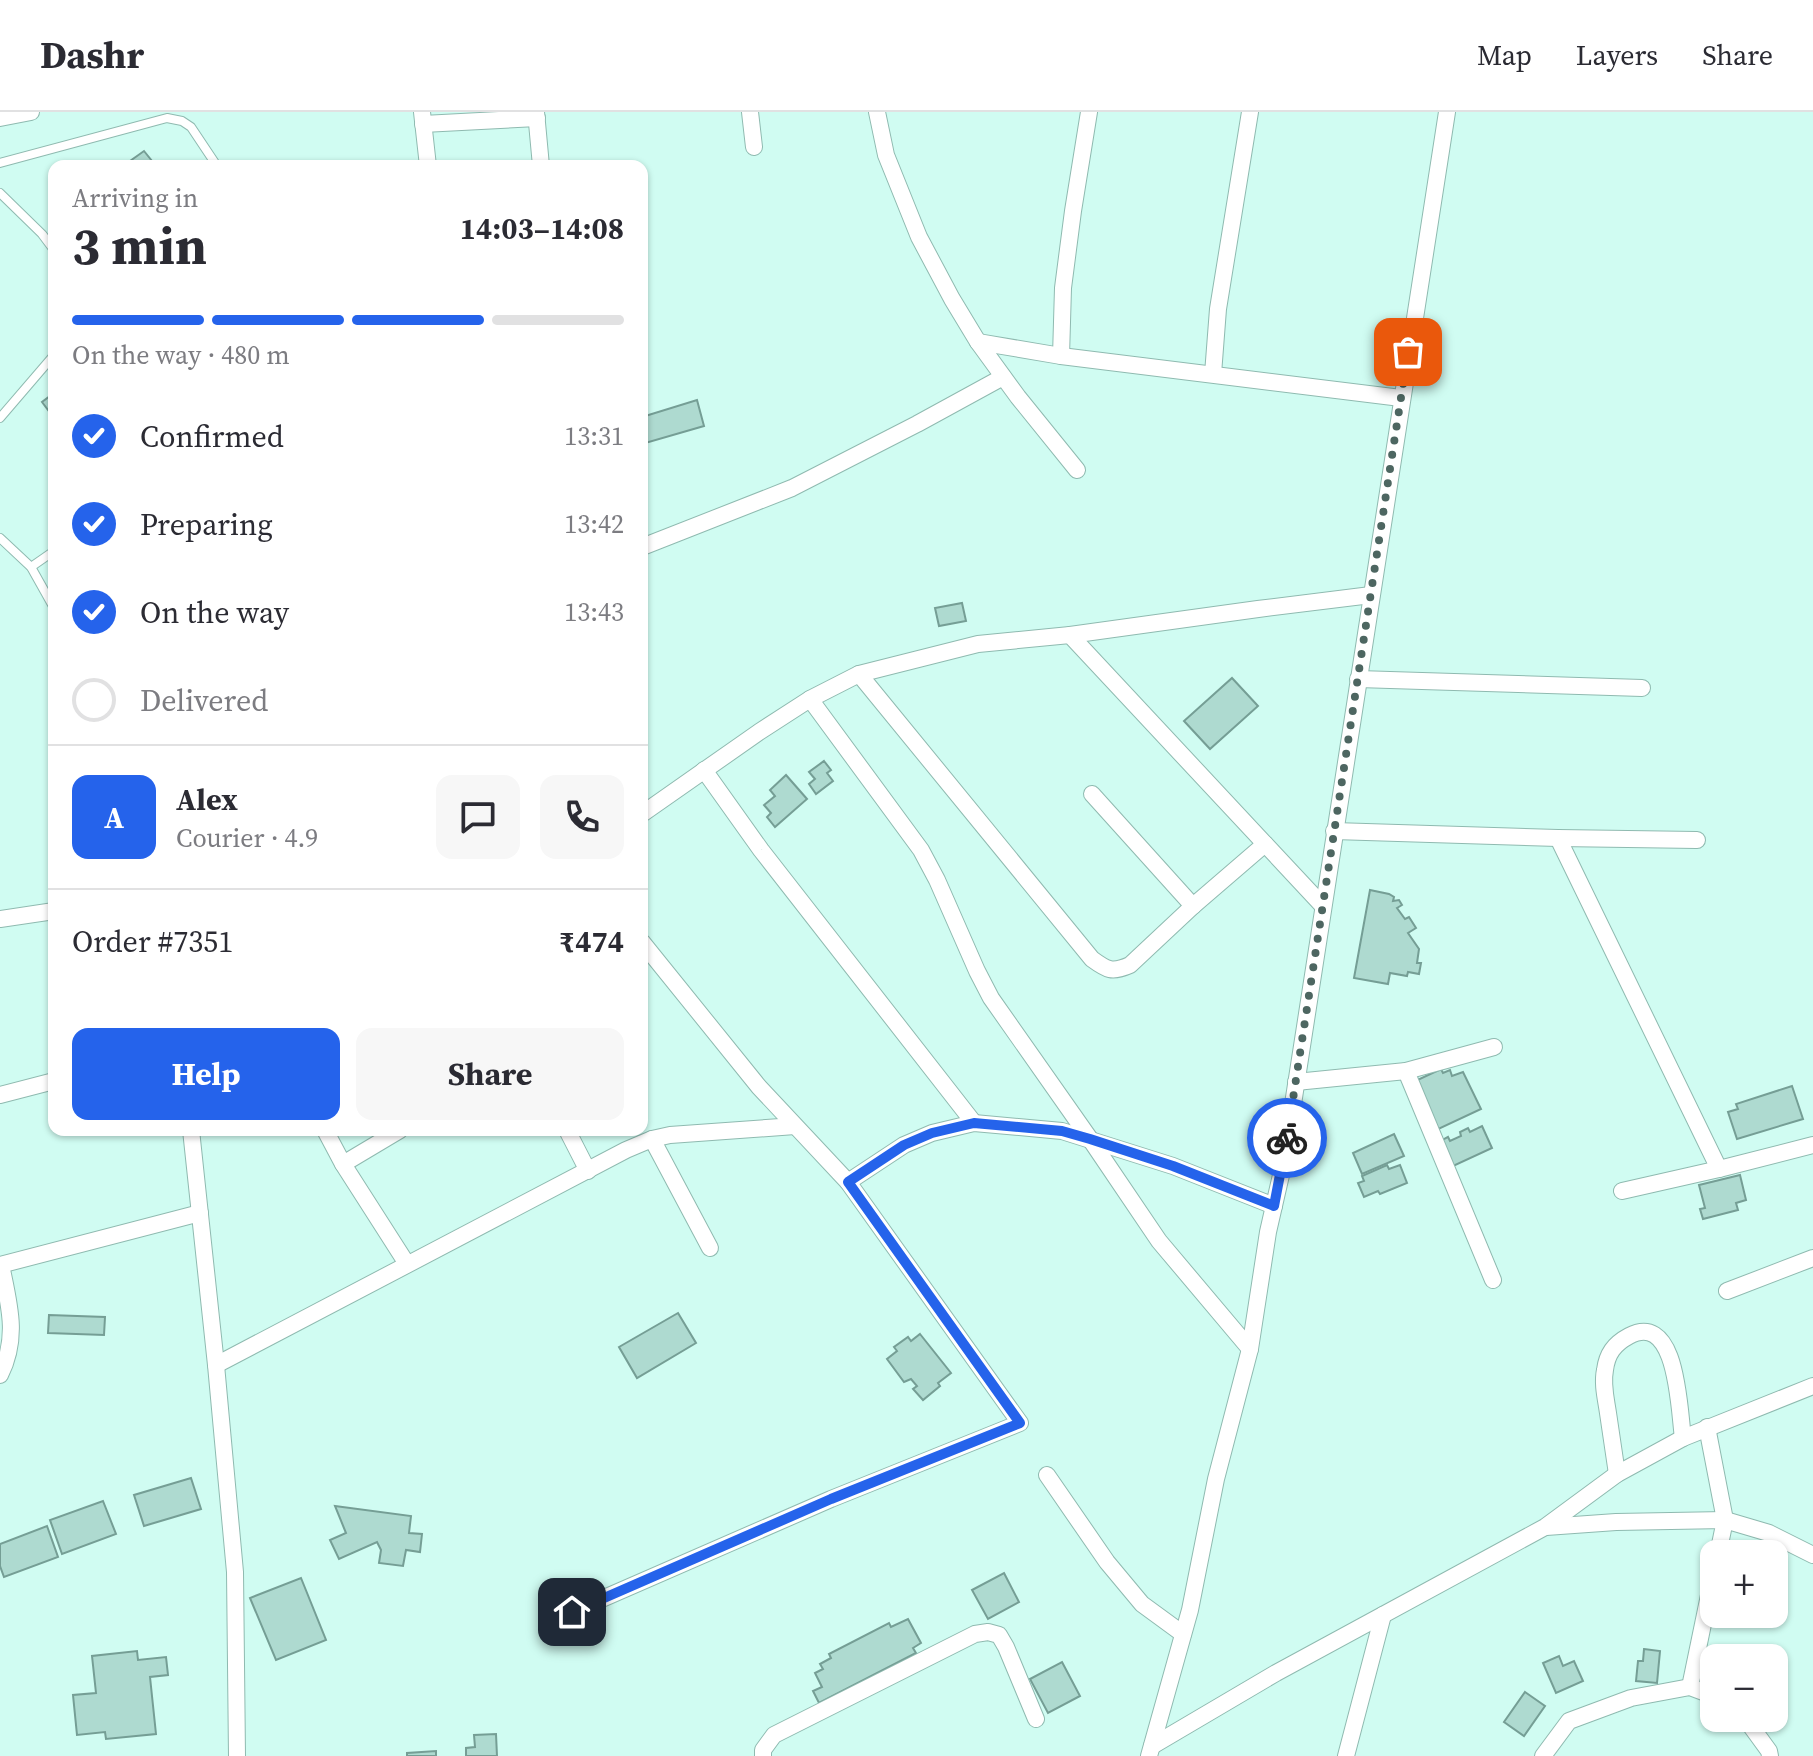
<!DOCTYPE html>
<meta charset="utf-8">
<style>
:root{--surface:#fff;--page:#f7f7f7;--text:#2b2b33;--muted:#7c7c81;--line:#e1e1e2;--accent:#2563eb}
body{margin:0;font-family:"Source Serif 4",serif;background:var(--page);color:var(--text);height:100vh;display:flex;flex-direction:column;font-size:30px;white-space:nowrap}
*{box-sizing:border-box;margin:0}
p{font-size:26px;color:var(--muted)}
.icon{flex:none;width:44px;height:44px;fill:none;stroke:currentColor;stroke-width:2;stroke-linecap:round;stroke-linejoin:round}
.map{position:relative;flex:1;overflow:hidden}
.sheet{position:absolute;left:48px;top:48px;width:600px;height:976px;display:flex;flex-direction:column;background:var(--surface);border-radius:16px;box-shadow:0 2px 6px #0004}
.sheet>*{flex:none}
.buttons{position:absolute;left:1700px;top:1428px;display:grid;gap:16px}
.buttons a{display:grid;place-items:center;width:88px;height:88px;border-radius:16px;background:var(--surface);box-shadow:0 2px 6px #0004;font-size:40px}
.pin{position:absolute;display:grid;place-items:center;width:68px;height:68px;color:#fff;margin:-34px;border-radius:16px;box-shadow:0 4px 12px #0006}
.courier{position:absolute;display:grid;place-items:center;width:80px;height:80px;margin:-40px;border:6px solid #2563eb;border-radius:50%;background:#fff;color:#222;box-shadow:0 2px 10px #0007}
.summary em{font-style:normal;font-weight:700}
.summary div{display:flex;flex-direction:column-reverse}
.summary{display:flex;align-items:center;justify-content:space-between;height:136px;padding:0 24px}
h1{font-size:52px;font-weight:700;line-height:60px}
.bar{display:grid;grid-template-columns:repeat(4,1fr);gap:12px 8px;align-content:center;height:96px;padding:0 24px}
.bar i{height:10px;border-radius:6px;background:var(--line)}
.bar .on{background:var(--accent)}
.bar p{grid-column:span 4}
.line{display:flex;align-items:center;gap:20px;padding:0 24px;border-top:2px solid var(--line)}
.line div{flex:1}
.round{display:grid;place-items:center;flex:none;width:84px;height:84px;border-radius:16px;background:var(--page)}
ol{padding:0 24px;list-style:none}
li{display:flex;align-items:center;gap:24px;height:88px}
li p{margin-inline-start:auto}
li .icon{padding:8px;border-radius:50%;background:var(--accent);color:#fff;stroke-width:4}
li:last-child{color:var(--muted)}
li i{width:44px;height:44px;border:4px solid var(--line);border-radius:50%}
.button{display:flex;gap:16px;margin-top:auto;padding:16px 24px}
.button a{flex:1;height:92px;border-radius:16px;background:var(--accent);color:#fff;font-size:32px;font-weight:700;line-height:92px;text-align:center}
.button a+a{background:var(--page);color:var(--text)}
header{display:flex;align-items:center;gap:48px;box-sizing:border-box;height:112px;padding:0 40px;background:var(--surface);border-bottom:2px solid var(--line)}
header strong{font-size:38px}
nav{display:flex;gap:44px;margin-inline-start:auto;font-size:28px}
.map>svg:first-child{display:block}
.building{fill:#aedad0;stroke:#759e95;stroke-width:2}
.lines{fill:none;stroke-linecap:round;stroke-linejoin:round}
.service-casing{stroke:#8fbab0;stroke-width:10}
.minor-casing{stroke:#8fbab0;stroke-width:18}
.service{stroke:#fff;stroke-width:8}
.minor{stroke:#fff;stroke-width:16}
.done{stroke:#4d6661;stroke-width:8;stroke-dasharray:0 14.4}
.route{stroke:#2563eb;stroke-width:10}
</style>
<header>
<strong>Dashr</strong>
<nav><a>Map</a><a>Layers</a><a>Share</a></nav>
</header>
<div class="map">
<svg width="1813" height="1644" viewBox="0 0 1813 1644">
<rect width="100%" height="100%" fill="#d0fcf2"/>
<g class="building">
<polygon points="144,39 156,54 123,54"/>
<polygon points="54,281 54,306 42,290"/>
<polygon points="697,288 704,314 642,332 642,305"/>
<polygon points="962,491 966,509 939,514 935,496"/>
<polygon points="1232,566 1258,594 1210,637 1184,609"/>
<polygon points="824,649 831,658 827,661 833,669 816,682 809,672 815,667 809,660"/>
<polygon points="786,663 807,687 775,715 767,705 771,701 764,693 775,684 770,678"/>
<polygon points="1370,778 1389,782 1394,785 1393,789 1399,788 1402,793 1397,796 1405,807 1409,805 1416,816 1408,821 1419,837 1417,851 1421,851 1419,862 1408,860 1407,864 1390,861 1388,872 1354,866"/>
<polygon points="1441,957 1443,961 1450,958 1452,964 1463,960 1481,997 1432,1020 1411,971"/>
<polygon points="1792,974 1803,1007 1737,1027 1728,1000 1738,997 1736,992"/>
<polygon points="1482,1014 1492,1036 1451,1055 1439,1030 1448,1025 1450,1029 1461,1024 1460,1020 1468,1016 1470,1020"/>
<polygon points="1394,1022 1404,1044 1362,1062 1353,1041"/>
<polygon points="1387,1053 1389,1057 1400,1053 1407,1071 1380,1082 1378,1079 1364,1085 1358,1071 1364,1069 1362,1064"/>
<polygon points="1740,1063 1746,1088 1736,1091 1738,1098 1703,1107 1700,1097 1705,1096 1699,1073"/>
<polygon points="678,1201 696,1231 637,1266 619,1235"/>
<polygon points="49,1203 105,1205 104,1223 48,1221"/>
<polygon points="920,1222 951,1261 938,1271 940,1274 923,1288 913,1277 917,1274 911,1267 904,1270 887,1247 897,1239 894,1235 908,1225 911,1229"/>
<polygon points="191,1366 201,1397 144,1414 134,1383"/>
<polygon points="103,1389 116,1422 62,1442 50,1408"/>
<polygon points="335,1394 411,1404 409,1421 422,1422 420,1440 406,1438 403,1454 379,1451 381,1438 377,1430 339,1447 330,1428 346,1421"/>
<polygon points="47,1414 58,1445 4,1465 0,1454 0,1432"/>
<polygon points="1004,1461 1019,1490 988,1507 972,1478"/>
<polygon points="301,1466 326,1528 276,1548 250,1486"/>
<polygon points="908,1507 921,1531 913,1536 916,1541 819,1591 813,1579 822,1575 815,1561 823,1557 820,1552 831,1546 829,1542 889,1511 891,1515"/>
<polygon points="1644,1537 1660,1539 1657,1571 1636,1569 1638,1549 1643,1549"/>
<polygon points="137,1539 138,1548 166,1545 168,1563 150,1565 156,1622 106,1627 105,1620 77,1623 73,1583 96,1581 92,1544"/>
<polygon points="1559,1544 1563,1554 1574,1549 1583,1569 1556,1581 1543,1551"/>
<polygon points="1062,1550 1080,1584 1048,1601 1030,1567"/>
<polygon points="1525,1580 1545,1594 1524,1624 1504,1610"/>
<polygon points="496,1622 497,1644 466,1644 466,1636 475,1635 474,1623"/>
<polygon points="436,1639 436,1644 407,1644 407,1641"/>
</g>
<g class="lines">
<g class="service-casing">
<g id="service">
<polyline points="0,51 167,6 182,9 191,15 217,54"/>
<polyline points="0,81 42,122 54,138"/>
<polyline points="0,306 54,243"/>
<polyline points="0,426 31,455 54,496"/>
<polyline points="31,455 54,439"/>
</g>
</g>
<g class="minor-casing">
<g id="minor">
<polyline points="422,0 428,54"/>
<polyline points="536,0 541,54"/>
<polyline points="750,0 754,35"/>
<polyline points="877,0 886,43 919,125 952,187 978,230 1018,285 1077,358"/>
<polyline points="0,6 31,0"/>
<polyline points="423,12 537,6"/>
<polyline points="978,230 1061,244 1401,286"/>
<polyline points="1061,244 1063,176 1073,99 1089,0"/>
<polyline points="1213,262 1218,197 1250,0"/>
<polyline points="642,435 792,376 917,312 1003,265"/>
<polyline points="1070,523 1258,497 1371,483"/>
<path d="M859,562L1092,847C1107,858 1112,861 1130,853L1193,794L1265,732"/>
<polyline points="1358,567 1642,576"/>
<polyline points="810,587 921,738 937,768 977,859 991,886 1090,1027 1159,1129 1250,1237"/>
<polyline points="704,658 761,738 974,1011"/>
<polyline points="1092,682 1193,794"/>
<polyline points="642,702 759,620 810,587 859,562 978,532 1070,523 1323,794"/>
<polyline points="1334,719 1558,726 1697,728"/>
<polyline points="1558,726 1719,1057 1622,1079"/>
<polyline points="0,807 54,799"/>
<polyline points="1406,959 1493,1168"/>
<polyline points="1296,970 1406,959 1494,935"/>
<polyline points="0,983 54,969"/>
<polyline points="191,1018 216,1253 235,1460 237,1644"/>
<polyline points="325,1018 343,1052 407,1152"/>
<polyline points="567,1018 588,1059"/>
<polyline points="652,1027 710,1136"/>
<polyline points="343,1052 400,1018"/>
<polyline points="1719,1057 1813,1033"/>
<polyline points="848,1070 904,1033 932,1021 974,1011 1062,1019 1173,1054 1274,1094"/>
<polyline points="0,1153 200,1101"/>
<polyline points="1727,1179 1813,1146"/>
<polyline points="216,1253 626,1038 652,1027 670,1023 795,1014"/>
<path d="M0,1263C19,1225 9,1192 1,1153"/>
<polyline points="1707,1315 1725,1408 1718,1442"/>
<path d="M1617,1362C1614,1342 1611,1321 1608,1301C1606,1287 1602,1272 1605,1258C1607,1242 1614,1232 1629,1224C1678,1198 1679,1299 1683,1326"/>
<polyline points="1047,1363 1107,1450 1142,1492 1183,1522"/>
<polyline points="1546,1415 1616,1410 1725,1408 1769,1421 1813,1443"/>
<polyline points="572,1500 831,1387 1020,1311 848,1070 759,975 642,830"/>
<polyline points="1690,1575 1714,1459"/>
<polyline points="1745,1606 1769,1639 1770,1644"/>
<polyline points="1152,1634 1276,1561 1545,1415 1617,1362 1683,1326 1813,1274"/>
<polyline points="763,1644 763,1638 774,1623 975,1522 988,1520 999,1523 1006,1535 1036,1607"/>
<polyline points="1149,1644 1190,1498 1216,1367 1250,1237 1268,1120 1284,1050 1447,0"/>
<polyline points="1346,1644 1383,1503"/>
<polyline points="1543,1644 1569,1609 1631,1586 1690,1575 1714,1584"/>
</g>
</g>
<use href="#service" class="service"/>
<use href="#minor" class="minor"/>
</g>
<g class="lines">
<polyline class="done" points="1287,1026 1408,240"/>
<polyline class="route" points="572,1500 831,1387 1020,1311 848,1070 904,1033 932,1021 974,1011 1062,1019 1090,1027 1173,1054 1274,1094 1287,1026"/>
</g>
</svg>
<div class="buttons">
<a>+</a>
<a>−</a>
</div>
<div class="pin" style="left:1408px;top:240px;background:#ea580c"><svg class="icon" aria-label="bag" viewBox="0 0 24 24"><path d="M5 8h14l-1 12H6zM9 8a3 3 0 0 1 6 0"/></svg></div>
<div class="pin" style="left:572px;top:1500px;background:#1f2937"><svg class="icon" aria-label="home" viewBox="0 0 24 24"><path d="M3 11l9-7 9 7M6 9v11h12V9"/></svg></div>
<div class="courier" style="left:1287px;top:1026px"><svg class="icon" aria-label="bike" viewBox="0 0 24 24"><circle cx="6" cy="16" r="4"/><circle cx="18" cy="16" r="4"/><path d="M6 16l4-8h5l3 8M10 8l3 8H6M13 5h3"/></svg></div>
<section class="sheet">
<div class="summary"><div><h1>3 min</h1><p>Arriving in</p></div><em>14:03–14:08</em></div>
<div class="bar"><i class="on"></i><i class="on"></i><i class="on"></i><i></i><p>On the way · 480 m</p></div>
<ol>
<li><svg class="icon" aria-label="check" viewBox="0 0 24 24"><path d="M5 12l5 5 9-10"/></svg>Confirmed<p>13:31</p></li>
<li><svg class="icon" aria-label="check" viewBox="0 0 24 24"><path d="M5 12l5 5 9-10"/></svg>Preparing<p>13:42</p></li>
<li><svg class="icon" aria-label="check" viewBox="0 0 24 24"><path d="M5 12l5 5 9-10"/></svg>On the way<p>13:43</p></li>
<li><i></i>Delivered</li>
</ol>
<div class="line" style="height:144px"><b class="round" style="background:var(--accent);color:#fff">A</b><div><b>Alex</b><p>Courier · 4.9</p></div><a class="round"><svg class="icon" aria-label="chat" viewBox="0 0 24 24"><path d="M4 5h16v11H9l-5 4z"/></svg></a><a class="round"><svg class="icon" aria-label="phone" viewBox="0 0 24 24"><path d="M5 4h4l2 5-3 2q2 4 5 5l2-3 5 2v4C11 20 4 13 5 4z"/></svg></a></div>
<div class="line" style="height:104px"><div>Order #7351</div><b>₹474</b></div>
<div class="button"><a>Help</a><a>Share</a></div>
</section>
</div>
